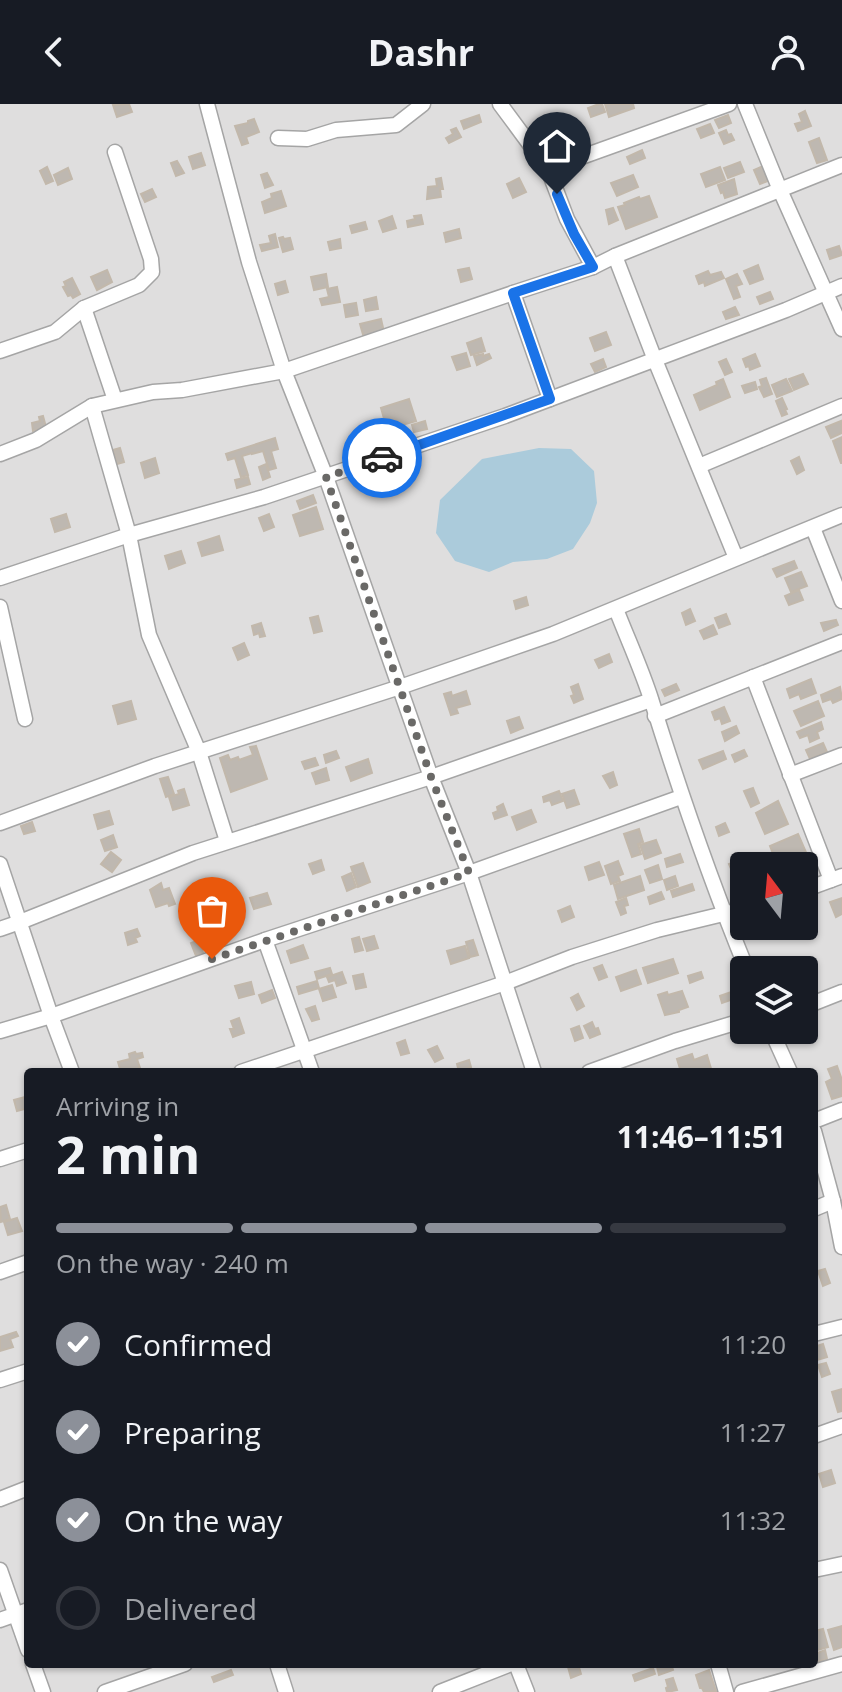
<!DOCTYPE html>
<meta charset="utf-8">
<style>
:root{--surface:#171b24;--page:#242831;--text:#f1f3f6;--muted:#9ea1a6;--line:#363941;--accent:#8c9099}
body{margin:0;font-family:"Open Sans",sans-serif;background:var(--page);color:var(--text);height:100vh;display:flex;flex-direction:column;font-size:30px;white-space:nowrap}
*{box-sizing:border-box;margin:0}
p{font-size:26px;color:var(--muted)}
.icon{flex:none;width:44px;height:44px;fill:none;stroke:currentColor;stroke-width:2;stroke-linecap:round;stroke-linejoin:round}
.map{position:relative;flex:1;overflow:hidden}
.details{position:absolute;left:24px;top:964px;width:794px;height:600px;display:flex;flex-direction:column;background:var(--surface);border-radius:8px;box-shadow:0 2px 6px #0004}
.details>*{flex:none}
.needle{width:52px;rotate:344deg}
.tools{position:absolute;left:730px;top:748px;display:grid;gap:16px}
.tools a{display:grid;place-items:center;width:88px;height:88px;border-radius:8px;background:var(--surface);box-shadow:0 2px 6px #0004;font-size:40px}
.pin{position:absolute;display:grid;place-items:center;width:68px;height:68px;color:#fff;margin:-82px -34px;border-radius:50% 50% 50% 0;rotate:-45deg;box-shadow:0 0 8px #0007}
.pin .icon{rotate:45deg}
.courier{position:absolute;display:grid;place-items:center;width:80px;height:80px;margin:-40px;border:6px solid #1a73e8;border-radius:50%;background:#fff;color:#222;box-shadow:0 2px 10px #0007}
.summary em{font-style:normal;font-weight:700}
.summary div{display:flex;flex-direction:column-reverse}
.summary{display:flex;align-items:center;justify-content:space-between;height:136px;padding:0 32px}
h1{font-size:52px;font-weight:700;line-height:60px}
.bar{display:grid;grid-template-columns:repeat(4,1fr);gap:12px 8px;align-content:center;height:96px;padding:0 32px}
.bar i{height:10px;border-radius:6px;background:var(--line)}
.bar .current{background:var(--accent)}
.bar p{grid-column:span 4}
ol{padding:0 32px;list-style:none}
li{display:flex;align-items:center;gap:24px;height:88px}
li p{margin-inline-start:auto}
li .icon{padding:8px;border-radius:50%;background:var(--accent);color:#fff;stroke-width:4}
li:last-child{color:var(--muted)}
li i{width:44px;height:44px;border:4px solid var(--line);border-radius:50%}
header{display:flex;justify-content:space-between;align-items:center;height:104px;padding:0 32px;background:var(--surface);font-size:36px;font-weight:700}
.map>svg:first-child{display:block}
.residential{fill:#dfdede;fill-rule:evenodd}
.water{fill:#abcbdb}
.building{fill:#beb8b1;stroke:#c2b8ab;stroke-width:2}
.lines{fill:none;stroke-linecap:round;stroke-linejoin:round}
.street-casing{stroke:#a5a5a5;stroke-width:17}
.street{stroke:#fff;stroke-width:14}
.done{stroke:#6a6967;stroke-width:8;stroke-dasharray:0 14.4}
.route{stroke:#1a73e8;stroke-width:10}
</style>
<header><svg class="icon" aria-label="back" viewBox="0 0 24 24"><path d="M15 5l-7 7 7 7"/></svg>Dashr<svg class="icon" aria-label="person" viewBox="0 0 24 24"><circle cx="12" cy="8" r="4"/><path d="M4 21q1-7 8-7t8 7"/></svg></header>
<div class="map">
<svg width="842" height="1588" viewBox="0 0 842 1588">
<rect width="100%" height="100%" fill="#f1efe8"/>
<path class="residential" d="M0,0H842V1588H0ZM744,762H804V822H744ZM744,866H804V926H744ZM28,968H814V1560H28Z"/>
<polygon class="water" points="539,344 571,345 594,367 597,399 590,419 573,445 547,455 513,458 489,468 455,457 436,429 440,396 482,355"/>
<g class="building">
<polygon points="129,0 132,8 117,13 113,1"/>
<polygon points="599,0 602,0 605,8 591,13 588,4"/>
<polygon points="605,0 633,0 634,4 609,13"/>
<polygon points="805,7 811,22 798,27 795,20 802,18 799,10"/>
<polygon points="479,11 481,18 464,25 461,17"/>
<polygon points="728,11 731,19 719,24 715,16"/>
<polygon points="254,15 259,28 246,33 248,39 242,41 235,22 248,19 248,17"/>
<polygon points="710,20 714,29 701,34 697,25"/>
<polygon points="456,24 461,33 449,39 446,34 453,30 451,26"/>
<polygon points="726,26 728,31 731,30 734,36 724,40 719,29"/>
<polygon points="819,34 827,56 817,59 809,38"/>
<polygon points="642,46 645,54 630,60 627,53"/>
<polygon points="201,49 205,61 193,65 189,53"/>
<polygon points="177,57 184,69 176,72 171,59"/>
<polygon points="740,58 744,68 728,74 724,64"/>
<polygon points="763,62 768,77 760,80 754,66"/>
<polygon points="47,63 53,77 46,80 40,67"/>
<polygon points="720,63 725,76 706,83 701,70"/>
<polygon points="68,64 72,75 58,81 54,71"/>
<polygon points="267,69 273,81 265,84 261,71"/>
<polygon points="633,71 638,83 617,92 611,79"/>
<polygon points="441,74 443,85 440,85 441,93 427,95 428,83 437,82 436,75"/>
<polygon points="519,74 526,88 513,94 507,80"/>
<polygon points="734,75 737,90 725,94 723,88 721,89 718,81"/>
<polygon points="152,85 156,93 145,98 141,90"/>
<polygon points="281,87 286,102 265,109 262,98 272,94 271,90"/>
<polygon points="649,92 657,113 626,125 618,103 625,101 624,99 639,93 640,95"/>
<polygon points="613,104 618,116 609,120 606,106"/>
<polygon points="421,111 423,120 408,123 407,117 415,115 414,112"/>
<polygon points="392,112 396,124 383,128 379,117"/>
<polygon points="365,118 367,125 352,129 350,122"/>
<polygon points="459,125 461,134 446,138 444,129"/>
<polygon points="275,130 278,143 262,147 260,141 271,139 269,132"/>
<polygon points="283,133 284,135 290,134 293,145 283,148 279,134"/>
<polygon points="340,135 341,144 330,146 328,138"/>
<polygon points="839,142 842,151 830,155 827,146"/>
<polygon points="758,161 763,175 750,180 744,167"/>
<polygon points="469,164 472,175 461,178 458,166"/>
<polygon points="107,166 112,178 97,186 91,173"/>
<polygon points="708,167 710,171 721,168 724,174 705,182 704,178 699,180 696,172"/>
<polygon points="326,170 328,183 314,186 311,173"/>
<polygon points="737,170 742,180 736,182 740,193 734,195 726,175"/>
<polygon points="72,174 80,190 73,194 71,191 68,192 63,183 66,182 64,178"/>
<polygon points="285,177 288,188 278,191 275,180"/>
<polygon points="337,183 340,198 322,201 320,195 329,193 327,185"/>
<polygon points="770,188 773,195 760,200 757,193"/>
<polygon points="376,193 378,205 366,207 364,196"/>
<polygon points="356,199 358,211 346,213 344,201"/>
<polygon points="735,203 739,211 726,215 723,208"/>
<polygon points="381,215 384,228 364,234 360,220"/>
<polygon points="606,228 611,241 595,247 590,234"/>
<polygon points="481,234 485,247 471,251 467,239"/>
<polygon points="466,249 470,262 457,266 452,253"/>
<polygon points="483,250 483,252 489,250 491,254 477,261 474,252"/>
<polygon points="755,250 760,262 750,266 749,262 746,263 743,255"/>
<polygon points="603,255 606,263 595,268 591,260"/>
<polygon points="726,255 732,268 725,271 719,258"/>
<polygon points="803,270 808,280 794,286 789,275"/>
<polygon points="766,274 772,290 764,293 759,283 762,282 760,276"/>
<polygon points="723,275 730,293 700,306 694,291 717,281 716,278"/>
<polygon points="786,275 792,287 777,293 772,281"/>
<polygon points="755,278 757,285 745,289 742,282"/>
<polygon points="782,294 787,305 785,306 787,310 782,312 776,297"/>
<polygon points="409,295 416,317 387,325 381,304"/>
<polygon points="43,312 46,323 33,327 32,319 40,317 39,313"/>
<polygon points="425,317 427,325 414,328 412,321"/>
<polygon points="841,317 842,329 831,334 826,323"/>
<polygon points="842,333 842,359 841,359 833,337"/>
<polygon points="275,334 278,345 271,347 276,364 269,366 263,347 252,350 252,349 242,352 248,371 241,373 235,354 228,356 226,350"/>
<polygon points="120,344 124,358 117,360 113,346"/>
<polygon points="799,353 804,366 797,370 791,357"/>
<polygon points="155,354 159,369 145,374 141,359"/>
<polygon points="266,360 270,373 263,376 259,363"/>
<polygon points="248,373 250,380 237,384 235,376"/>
<polygon points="313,391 316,399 300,405 297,397"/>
<polygon points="316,403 323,425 300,432 293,411"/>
<polygon points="66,410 70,423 55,428 51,415"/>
<polygon points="269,410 274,423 264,427 259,414"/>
<polygon points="219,432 223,446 202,452 198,439"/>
<polygon points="181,447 185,459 169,465 165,452"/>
<polygon points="794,457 797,464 777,473 773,465"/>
<polygon points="801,468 807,482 791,488 785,474"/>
<polygon points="799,486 803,496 789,501 785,492"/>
<polygon points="526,493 528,501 516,505 514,497"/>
<polygon points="690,505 695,517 686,521 682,509"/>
<polygon points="726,510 730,520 719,524 715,514"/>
<polygon points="318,512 322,527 314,529 310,514"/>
<polygon points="836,516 838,521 824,527 821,519"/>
<polygon points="261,519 265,532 260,533 259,529 254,531 252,522"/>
<polygon points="713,521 717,530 704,535 700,527"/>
<polygon points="244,539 249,551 238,556 233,544"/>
<polygon points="609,550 612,558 599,564 595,556"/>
<polygon points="811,575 816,589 801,595 799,590 790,594 787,585"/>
<polygon points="578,580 583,595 574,599 571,592 574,591 571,583"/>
<polygon points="676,580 679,586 665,592 662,586"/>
<polygon points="840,583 842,595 833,599 831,595 823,598 821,591"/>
<polygon points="466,587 470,600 456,604 458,609 451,611 444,590 451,588 452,592"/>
<polygon points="131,597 136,615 118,620 113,602"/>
<polygon points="818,597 824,612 801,622 794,607"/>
<polygon points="724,603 730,617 722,620 720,614 715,616 712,608"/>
<polygon points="519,613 523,624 511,629 507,617"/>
<polygon points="821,618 823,625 817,628 819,634 810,638 808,631 800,634 797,628"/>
<polygon points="736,622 739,629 725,637 722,628"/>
<polygon points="823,639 827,648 810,655 806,646"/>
<polygon points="256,642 267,675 231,688 220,654 228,651 230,656 238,653 239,656 253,651 250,643"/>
<polygon points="744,646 747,652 735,658 732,651"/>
<polygon points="336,647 339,654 326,659 324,651"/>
<polygon points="723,647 726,655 703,665 699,656"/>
<polygon points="315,654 318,661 305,665 302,658"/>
<polygon points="368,655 372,669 351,677 346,663"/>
<polygon points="326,664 329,676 316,680 312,669"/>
<polygon points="613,668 617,681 610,684 603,672"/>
<polygon points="168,673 174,690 166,693 160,675"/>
<polygon points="753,684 759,699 751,703 744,687"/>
<polygon points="184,685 189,701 173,706 169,693 179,690 178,687"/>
<polygon points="574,686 579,700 567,704 562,690"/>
<polygon points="559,687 563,697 552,701 550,696 544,698 543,693"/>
<polygon points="778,697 788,720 765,730 756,709"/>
<polygon points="503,700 507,711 495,715 493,709 498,707 497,703"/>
<polygon points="531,706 536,718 517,726 512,713"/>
<polygon points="109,707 113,720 98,725 94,711"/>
<polygon points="32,718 35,727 24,730 21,722"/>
<polygon points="725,719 729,728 719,732 716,723"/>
<polygon points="639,725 643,738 638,740 641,750 632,753 624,730"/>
<polygon points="798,730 808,753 785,762 778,762 770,742"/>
<polygon points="113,731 117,743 105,747 101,736"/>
<polygon points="656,736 661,749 645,755 640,741"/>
<polygon points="111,748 121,756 112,768 101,760"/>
<polygon points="680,750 683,758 667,763 665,755"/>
<polygon points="749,752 753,762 744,762 744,768 734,772 729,760"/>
<polygon points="321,756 324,766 313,770 309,760"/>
<polygon points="618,757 623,770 618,772 620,777 611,780 605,762"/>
<polygon points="599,758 604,771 589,776 585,763"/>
<polygon points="363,759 370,778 358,783 351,763"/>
<polygon points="658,761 662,775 650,779 645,766"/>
<polygon points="351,769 356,783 347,787 342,773"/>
<polygon points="640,772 644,786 618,795 614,781"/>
<polygon points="675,772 678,782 667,786 664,776"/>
<polygon points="161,779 163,786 169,784 175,800 169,802 168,799 156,803 150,786"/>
<polygon points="692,780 694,786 673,793 671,787"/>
<polygon points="661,788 664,795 650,800 648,793"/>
<polygon points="267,789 271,800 254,805 250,794"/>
<polygon points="626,794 628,801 624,802 626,809 621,811 616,798"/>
<polygon points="842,794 842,810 836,813 830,798"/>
<polygon points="570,802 574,813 562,818 558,807"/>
<polygon points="137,825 140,832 135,834 137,838 128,841 125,829"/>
<polygon points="374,832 378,844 367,847 363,835"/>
<polygon points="359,833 363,846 355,848 352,835"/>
<polygon points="199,836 203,849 196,852 191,839"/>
<polygon points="473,836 478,851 470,853 466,838"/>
<polygon points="303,841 308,854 291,859 287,847"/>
<polygon points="465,842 469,854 451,860 447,847"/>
<polygon points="673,855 678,869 648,879 643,864"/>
<polygon points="602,861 607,873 599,876 594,864"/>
<polygon points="330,864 332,870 317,875 315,868"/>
<polygon points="636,866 641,880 621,887 616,873"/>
<polygon points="342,868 346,879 337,882 335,876 329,878 327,873"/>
<polygon points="701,868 703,874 690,879 688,872"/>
<polygon points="363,870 366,883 356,885 353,872"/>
<polygon points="317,877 319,884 299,890 297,883"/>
<polygon points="251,878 254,890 239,894 235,882"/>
<polygon points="332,881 336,893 323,897 319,885"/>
<polygon points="272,886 275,894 262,899 259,891"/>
<polygon points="682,887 688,903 679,906 679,908 665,911 658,891 667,888 668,891"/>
<polygon points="734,887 736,894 722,899 720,892"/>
<polygon points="578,890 584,902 577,906 571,894"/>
<polygon points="315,902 319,915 312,917 306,905"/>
<polygon points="239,914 244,929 233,933 230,925 234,925 231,917"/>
<polygon points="592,918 595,925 598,924 600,930 590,934 584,922"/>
<polygon points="579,922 583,934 575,937 571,925"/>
<polygon points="405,936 409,949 401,951 397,939"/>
<polygon points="437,942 443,954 435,958 428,946"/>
<polygon points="135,948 136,950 142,949 143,953 137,955 140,964 121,968 118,958 130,955 129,950"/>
<polygon points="692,950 694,956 707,951 712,968 681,968 677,955"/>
<polygon points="469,956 471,963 468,964 470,968 459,968 457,960"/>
<polygon points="837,962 842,976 842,992 832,995 826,978 832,975 828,965"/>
<polygon points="25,993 28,1004 17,1007 14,996"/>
<polygon points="6,1101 10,1115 1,1118 0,1103"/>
<polygon points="17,1114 22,1127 8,1131 4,1118"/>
<polygon points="825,1165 830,1179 823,1182 818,1167"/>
<polygon points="16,1228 18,1232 10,1235 13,1243 0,1247 0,1233"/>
<polygon points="823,1240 827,1253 817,1256 814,1243"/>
<polygon points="826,1259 830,1270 822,1273 818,1261"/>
<polygon points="842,1285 842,1307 838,1308 832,1288"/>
<polygon points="831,1366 835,1379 823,1383 819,1370"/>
<polygon points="842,1522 842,1543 834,1546 828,1526"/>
<polygon points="823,1525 828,1543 814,1547 814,1527"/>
<polygon points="825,1546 827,1555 814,1559 815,1550"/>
<polygon points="578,1560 581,1570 571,1574 568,1563"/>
<polygon points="666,1560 671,1560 673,1566 659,1571 657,1563"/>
<polygon points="653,1564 655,1570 635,1577 633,1571"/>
<polygon points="231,1566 233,1571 214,1578 212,1573"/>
<polygon points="709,1566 716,1587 704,1588 702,1584 700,1584 696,1571"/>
<polygon points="673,1574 677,1586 667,1588 666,1584 668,1583 666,1576"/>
</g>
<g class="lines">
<g class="street-casing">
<g id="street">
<polyline points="207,0 249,158 284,267 326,373 431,673 469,769 534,968"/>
<polyline points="500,0 548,65 567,115 593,163"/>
<polyline points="745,0 780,86 842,225"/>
<polyline points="278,34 307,35 336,26 396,21 423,0"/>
<polyline points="548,65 729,0"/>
<polyline points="615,152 655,256 736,454"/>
<polyline points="513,189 550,295"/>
<polyline points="84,204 115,296"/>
<polyline points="0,247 55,228 84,204 139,181 152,168 151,155 115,48"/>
<polyline points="92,302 129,431 149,531 199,648 227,737"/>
<polyline points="0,350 36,336 92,302 153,288 182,286 284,267 513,189 593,163 615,152 842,61"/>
<polyline points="699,362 842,302"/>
<polyline points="813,424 842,497"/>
<polyline points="0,474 129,431 264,393 505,312 786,206 842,182"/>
<polyline points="0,503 25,615"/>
<path d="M616,505C628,536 642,566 652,598C680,688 711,778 747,866"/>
<polyline points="753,573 831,776"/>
<polyline points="655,612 842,538"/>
<polyline points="790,671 842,651"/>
<polyline points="0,719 155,662 400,583 553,530 842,411"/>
<polyline points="0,760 51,912 72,968"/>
<polyline points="804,786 842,772"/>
<polyline points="0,825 20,818 193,749 431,673 651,596"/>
<polyline points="265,836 312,968"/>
<polyline points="804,903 842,888"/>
<polyline points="771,926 790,968"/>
<polyline points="0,927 51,912 265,836 469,769 681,693"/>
<polyline points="241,968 505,879 572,853 657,826 744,805"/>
<polyline points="589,968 675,937 738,918 744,917"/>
<polyline points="814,1017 842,1006"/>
<polyline points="814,1027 833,1097 842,1143"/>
<polyline points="0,1055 28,1046"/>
<polyline points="814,1105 833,1097"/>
<polyline points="0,1168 28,1158"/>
<polyline points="814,1230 842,1223"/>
<polyline points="0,1276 28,1267"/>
<polyline points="814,1332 842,1322"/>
<polyline points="0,1395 28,1384"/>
<polyline points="0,1466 28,1546"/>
<polyline points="814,1466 842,1460"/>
<polyline points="0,1516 28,1506"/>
<polyline points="33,1560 43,1588"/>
<polyline points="277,1560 286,1588"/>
<polyline points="516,1560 527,1588"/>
<polyline points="718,1560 726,1588"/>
<polyline points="105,1588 185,1560"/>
<polyline points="440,1588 511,1560"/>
<polyline points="742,1588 842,1560"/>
</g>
</g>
<use href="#street" class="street"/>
</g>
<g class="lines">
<polyline class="done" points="212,855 469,769 431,673 326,373 382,354"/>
<polyline class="route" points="382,354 550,295 513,189 593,163 574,130 557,90"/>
</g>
</svg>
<div class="tools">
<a><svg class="needle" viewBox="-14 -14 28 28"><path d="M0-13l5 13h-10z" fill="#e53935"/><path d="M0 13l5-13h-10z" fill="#9ea1a6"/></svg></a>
<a><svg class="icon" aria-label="layers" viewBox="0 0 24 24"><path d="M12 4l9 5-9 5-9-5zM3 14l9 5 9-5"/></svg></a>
</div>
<div class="pin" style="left:212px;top:855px;background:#ea580c"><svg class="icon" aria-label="bag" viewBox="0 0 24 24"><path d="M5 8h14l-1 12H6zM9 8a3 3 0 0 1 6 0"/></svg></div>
<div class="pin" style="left:557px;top:90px;background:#1f2937"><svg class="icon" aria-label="home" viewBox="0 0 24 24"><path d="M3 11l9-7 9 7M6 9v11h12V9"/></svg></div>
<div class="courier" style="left:382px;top:354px"><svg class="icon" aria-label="car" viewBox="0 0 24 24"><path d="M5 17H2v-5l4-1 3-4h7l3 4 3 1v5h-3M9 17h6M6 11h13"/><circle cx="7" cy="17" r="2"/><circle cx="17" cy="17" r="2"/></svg></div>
<section class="details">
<div class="summary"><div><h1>2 min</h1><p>Arriving in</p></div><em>11:46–11:51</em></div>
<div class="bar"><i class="current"></i><i class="current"></i><i class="current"></i><i></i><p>On the way · 240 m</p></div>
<ol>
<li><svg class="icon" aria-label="check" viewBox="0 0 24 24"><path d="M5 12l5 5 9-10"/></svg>Confirmed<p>11:20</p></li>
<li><svg class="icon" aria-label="check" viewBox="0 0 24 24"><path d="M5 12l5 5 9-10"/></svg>Preparing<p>11:27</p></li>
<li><svg class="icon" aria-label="check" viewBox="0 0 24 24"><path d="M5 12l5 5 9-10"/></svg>On the way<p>11:32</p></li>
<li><i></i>Delivered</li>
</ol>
</section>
</div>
